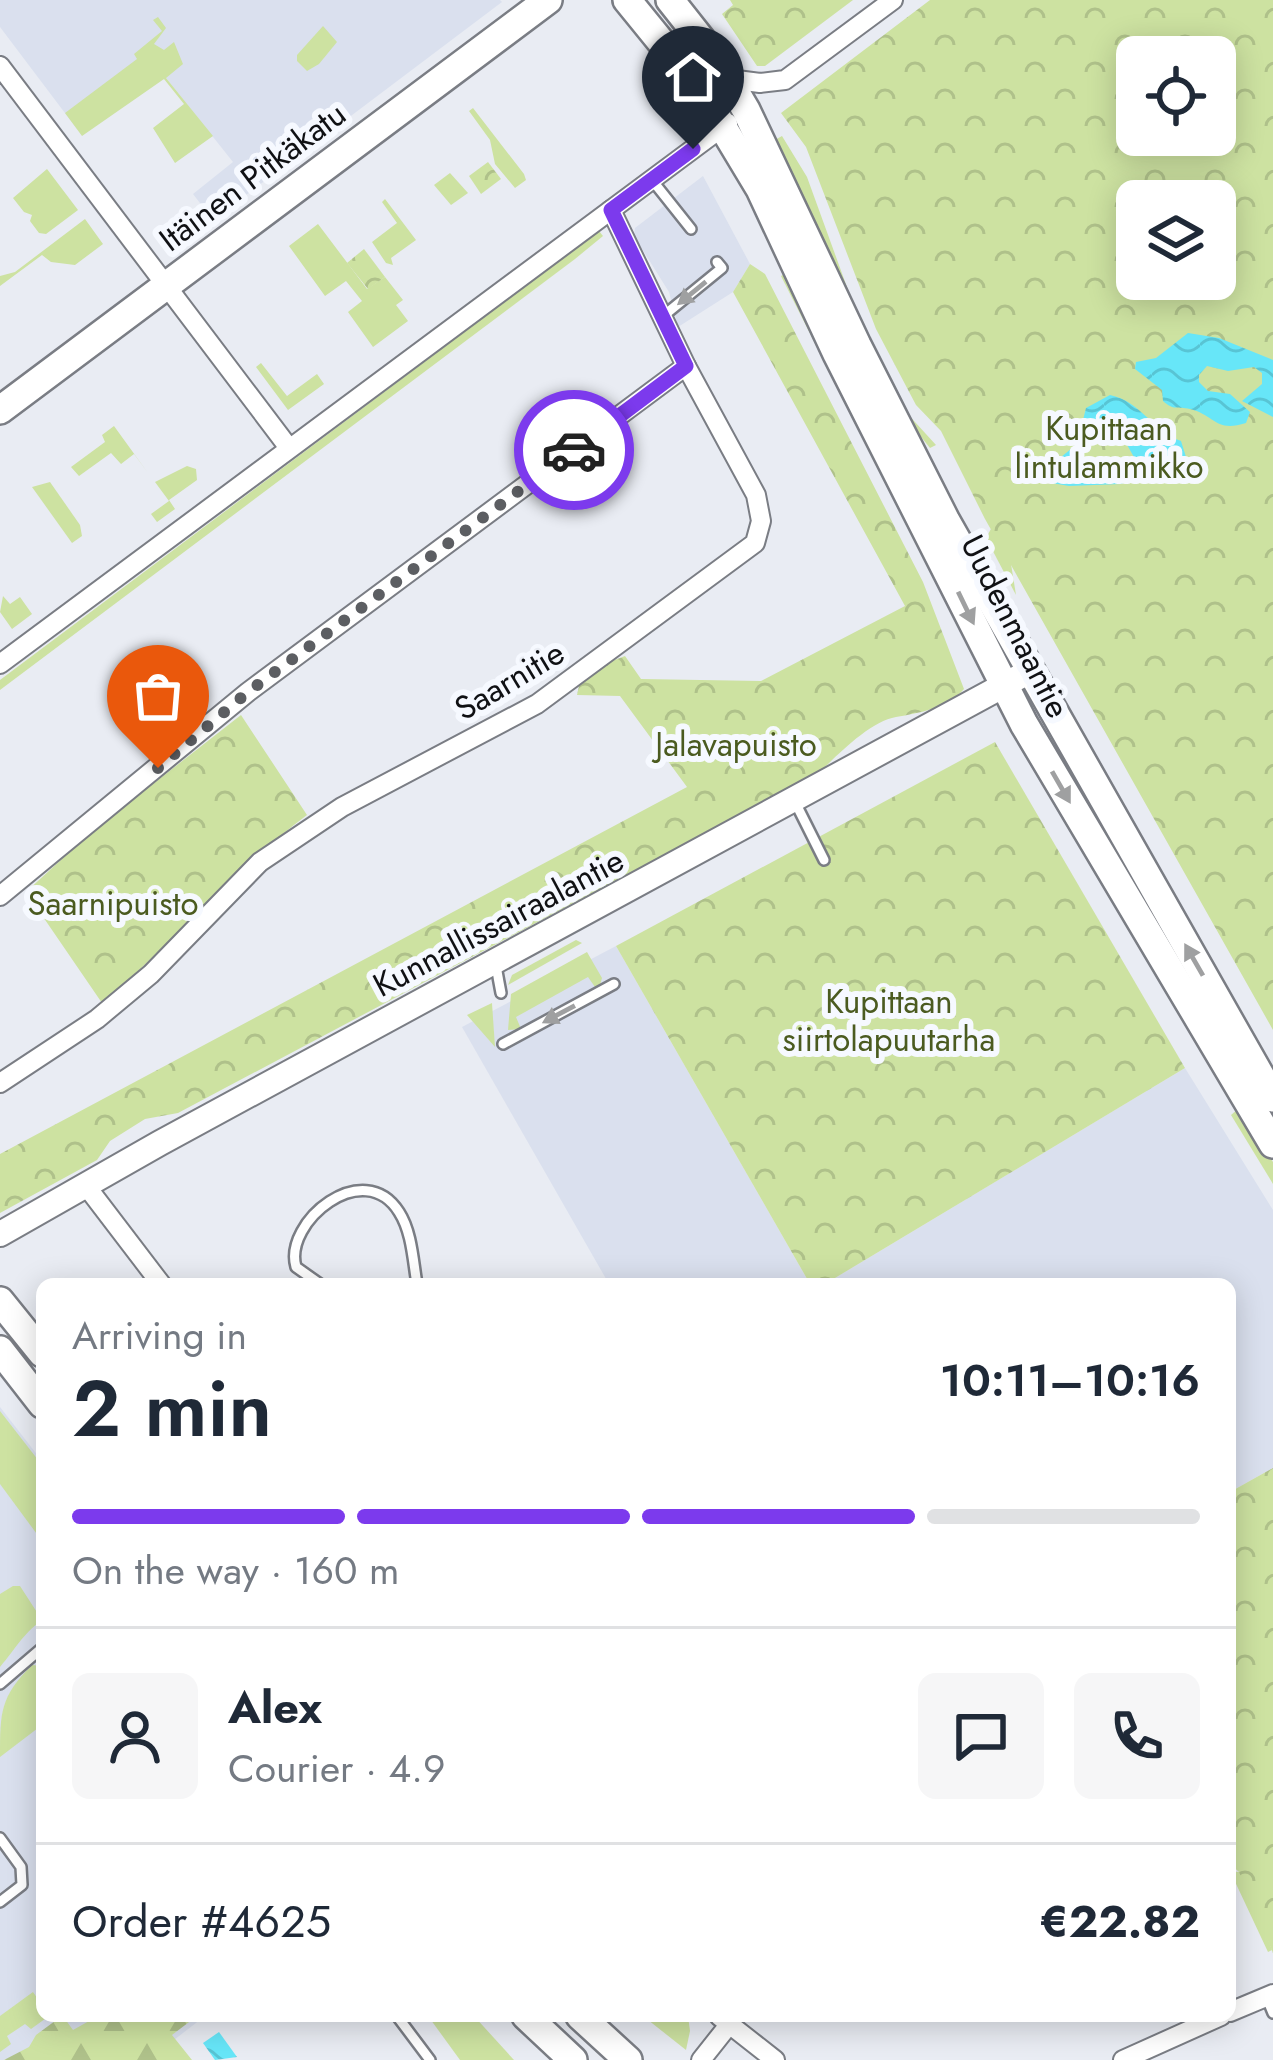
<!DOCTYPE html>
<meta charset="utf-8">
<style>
:root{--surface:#fff;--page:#f6f6f7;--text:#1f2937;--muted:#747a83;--line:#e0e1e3;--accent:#7c3aed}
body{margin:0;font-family:Jost,sans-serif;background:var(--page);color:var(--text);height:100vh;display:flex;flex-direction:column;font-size:45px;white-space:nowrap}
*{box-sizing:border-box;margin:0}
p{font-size:39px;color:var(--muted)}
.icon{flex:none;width:66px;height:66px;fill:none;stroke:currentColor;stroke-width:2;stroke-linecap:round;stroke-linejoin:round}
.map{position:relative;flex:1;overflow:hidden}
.sheet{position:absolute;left:36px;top:1278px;width:1200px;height:744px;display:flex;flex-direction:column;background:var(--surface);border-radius:18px;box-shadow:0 6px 30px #0003}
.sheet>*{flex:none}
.buttons{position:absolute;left:1116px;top:36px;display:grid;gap:24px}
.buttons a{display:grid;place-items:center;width:120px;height:120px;border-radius:18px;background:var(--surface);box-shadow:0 6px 30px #0003;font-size:60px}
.pin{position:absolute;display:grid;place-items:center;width:102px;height:102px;color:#fff;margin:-123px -51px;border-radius:50% 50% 50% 0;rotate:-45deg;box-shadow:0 0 12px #0007}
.pin .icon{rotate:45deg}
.courier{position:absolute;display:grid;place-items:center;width:120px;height:120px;margin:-60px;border:9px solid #7c3aed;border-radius:50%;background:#fff;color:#222;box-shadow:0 3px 15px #0007}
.overview em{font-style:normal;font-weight:600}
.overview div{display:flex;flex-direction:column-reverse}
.overview{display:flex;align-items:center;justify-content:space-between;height:204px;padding:0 36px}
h1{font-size:78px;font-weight:600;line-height:90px}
.bar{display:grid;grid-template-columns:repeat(4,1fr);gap:18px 12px;align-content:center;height:144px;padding:0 36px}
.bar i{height:15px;border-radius:9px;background:var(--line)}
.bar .on{background:var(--accent)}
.bar p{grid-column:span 4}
.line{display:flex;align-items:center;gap:30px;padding:0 36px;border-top:3px solid var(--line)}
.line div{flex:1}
.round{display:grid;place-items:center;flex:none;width:126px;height:126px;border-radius:18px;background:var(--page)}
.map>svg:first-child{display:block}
.built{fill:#dae0ee}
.green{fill:#cde2a1}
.forest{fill:url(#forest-firs)}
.park{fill:url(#park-crowns);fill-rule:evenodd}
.water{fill:url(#water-waves);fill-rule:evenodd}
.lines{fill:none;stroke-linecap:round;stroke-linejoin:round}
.service-casing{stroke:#7a7d84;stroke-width:14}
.minor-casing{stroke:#7a7d84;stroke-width:22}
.tertiary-casing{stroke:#7a7d84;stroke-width:28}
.secondary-casing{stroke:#7a7d84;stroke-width:32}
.service{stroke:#fff;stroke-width:9}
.minor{stroke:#fff;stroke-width:18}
.tertiary{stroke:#fff;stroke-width:24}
.secondary{stroke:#fff;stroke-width:27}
.oneway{fill:#9fa0a1}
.done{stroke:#5c5e62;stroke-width:12;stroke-dasharray:0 21.6}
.route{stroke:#7c3aed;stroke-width:15}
.labels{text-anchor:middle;stroke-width:12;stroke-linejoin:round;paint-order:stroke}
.street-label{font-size:33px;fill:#101114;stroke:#f6f9ff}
.park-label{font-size:33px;fill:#4b5b20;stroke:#f6f9ff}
</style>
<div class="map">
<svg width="1273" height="2060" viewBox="0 0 1273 2060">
<defs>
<pattern id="forest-firs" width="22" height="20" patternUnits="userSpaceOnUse" patternTransform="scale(3)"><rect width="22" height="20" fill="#cde2a1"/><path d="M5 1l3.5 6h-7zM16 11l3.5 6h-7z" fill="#afc18a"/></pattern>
<pattern id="park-crowns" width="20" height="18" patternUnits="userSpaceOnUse" patternTransform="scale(3)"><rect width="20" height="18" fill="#cde2a1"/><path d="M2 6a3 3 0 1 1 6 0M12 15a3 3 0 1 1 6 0" fill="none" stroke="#afc18a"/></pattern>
<pattern id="water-waves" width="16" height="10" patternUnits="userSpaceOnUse" patternTransform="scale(3)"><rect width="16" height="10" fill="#67e6f8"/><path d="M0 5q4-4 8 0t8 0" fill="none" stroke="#58c4d4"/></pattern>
</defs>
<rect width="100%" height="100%" fill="#e9ecf3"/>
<g class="built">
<polygon points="0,0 500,0 502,2 213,220 193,194 233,162 158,68 77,129 0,27"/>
<polygon points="703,176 750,264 733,292 678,327 669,292 634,236 635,228"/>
<polygon points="616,946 810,1284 609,1284 462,1027"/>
<polygon points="1185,1068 1273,1210 1273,1468 1230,1492 1230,1284 825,1284"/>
<polygon points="0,1407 42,1461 42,2016 205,2016 170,2043 168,2060 0,2060"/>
</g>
<g class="green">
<polygon points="158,17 166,28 154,44 164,50 174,42 183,64 166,78 213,136 175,163 153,128 184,104 164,79 82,136 65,113 137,59 134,54 162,31 153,20"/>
<polygon points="323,26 337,42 319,64 307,71 297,61 297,55"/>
<polygon points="473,108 524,174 526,180 515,188 495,164 490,140 469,111"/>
<polygon points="782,136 807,177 860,323 904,410 936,445 930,448 902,413 773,141"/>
<polygon points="47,169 78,210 46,234 39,233 30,221 32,215 24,212 13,198"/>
<polygon points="450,173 468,193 451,205 434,185"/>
<polygon points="385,199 416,240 391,258 393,265 386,263 372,242 397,223 382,202"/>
<polygon points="85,219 103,244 75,265 51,262 42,255 0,286 0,276 15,272"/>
<polygon points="318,224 367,289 385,277 403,300 396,305 408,321 373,347 348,312 362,301 346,281 325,296 289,246"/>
<polygon points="599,231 603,236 575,259 0,690 0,680"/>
<polygon points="787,273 969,638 965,641 781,276"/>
<polygon points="261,363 287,396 317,374 324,384 288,410 256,367"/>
<polygon points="114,426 148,473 134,454 121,464 111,453 79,476 71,467 105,442 102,435"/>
<polygon points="187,466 196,469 197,480 169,500 175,509 157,522 151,514 169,501 155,482"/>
<polygon points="50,482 80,525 82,536 72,543 32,487"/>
<polygon points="998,516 1007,539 1016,595 986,538"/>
<polygon points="3,596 10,604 20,597 32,614 12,629 0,612"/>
<polygon points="576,940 582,943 508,985 512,975"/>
<polygon points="587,952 602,978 600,985 595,987 588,977 516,1017 521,1029 508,1030 511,994"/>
<polygon points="492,1003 495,1047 467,1015"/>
<polygon points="1238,1109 1273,1162 1273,1184 1231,1115"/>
<polygon points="0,1411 42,1465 42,1541 0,1484"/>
<path d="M13,1586H20L42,1620C21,1636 17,1647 0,1667V1594Z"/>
<path d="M32,1665L42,1666V1725L0,1757C0,1712 0,1697 32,1665Z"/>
<polygon points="1241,1868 1272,1950 1268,1952 1230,1871 1239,1872"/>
<polygon points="33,1992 42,2005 42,2016 49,2016 31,2029 25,2024 7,2036 11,2044 0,2052 0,2016"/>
<polygon points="428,2016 474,2016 514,2060 460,2060"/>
</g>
<polygon class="forest" points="98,2016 197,2016 172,2035 192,2060 4,2060 29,2047 36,2035 59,2018 65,2019 73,2030"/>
<g class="park">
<polygon points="730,0 853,0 765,66 757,66 722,14 733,5"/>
<path d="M930,0H1273V1030L985,519L941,431L916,405L876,329L806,147L781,113ZM1137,57H1215V135H1137ZM1137,201H1215V279H1137Z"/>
<polygon points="488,162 501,179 481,194 469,176"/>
<polygon points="364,249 385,277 368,289 347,263"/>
<path d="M750,264L765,274L923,582L964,689C947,708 920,713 896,717C871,721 838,754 820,772L178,1113L145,1119L110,1141L97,1160L0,1213V1154L687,787L620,696L577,695L579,686L612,661L625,656L641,679L761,681L905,606L733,292Z"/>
<path d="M241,715L307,815C232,871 173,943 102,1003L26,892L89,834Z"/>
<polygon points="995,742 1185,1068 825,1284 810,1284 616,946"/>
<polygon points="1273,1468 1273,1953 1239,1872 1230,1864 1230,1492"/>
<polygon points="643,2016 688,2016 690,2031 686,2050"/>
</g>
<g class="water">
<path d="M1188,333L1219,338L1273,360V417L1242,401L1262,384V373L1254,367L1228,371L1207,366L1199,375V382L1208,391L1230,394L1250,412L1246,423C1215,433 1215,415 1190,409C1177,406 1174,411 1163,401L1162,390L1135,369L1136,362L1156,358Z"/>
<path d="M1110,395C1140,401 1153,431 1181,441L1186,457L1169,461L1146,477L1120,484L1069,486L1046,482L1044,471L1077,444L1086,408ZM1104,429L1121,434L1135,459L1134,467L1126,473L1079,474L1074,470C1076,459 1095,433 1104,429Z"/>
<polygon points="219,2032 237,2057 215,2060 203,2043"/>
</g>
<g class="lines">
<g class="service-casing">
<g id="service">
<polyline points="652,180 691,229"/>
<polyline points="662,317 722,268 717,262"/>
<polyline points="794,800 824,860"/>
<polyline points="496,966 501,993"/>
<polyline points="503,1044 614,984"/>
<path d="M320,1284L296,1267C283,1222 364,1156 399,1212C412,1232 413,1261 417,1284"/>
<polyline points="0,1684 42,1648"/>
<polyline points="0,1838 21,1867 22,1885 0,1902"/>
<polyline points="1266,1996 1273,2013"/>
<polyline points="397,2016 430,2060"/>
</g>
</g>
<g class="minor-casing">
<g id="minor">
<polyline points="0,66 289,448"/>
<polyline points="729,79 760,83 785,80 893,0"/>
<polyline points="0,664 728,123"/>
<polyline points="0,896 248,692 686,366"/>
<polyline points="0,1083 97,1019 151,974 260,862 342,807 537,704 755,543 761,521 756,495 686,366 611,210"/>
<polyline points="87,1187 161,1284"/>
<polyline points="1230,2012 1273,1994"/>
<polyline points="719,2016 775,2060"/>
<polyline points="701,2060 728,2026"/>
<polyline points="1123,2060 1221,2016"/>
</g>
</g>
<g class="tertiary-casing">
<polyline id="tertiary" points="0,1234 160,1143 1019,677"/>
</g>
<g class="secondary-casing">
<g id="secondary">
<polyline points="627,0 701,91 760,189 837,354 1024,724 1273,1144"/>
<polyline points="670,0 715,57 746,110 857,345 946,521 1273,1098"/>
<polyline points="0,410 548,0"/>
<polyline points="0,1301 42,1353"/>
<polyline points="0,1350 42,1404"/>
<polyline points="526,2016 573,2060"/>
<polyline points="580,2016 628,2060"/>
</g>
</g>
<use href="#service" class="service"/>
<use href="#minor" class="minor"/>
<use href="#tertiary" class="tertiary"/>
<use href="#secondary" class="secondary"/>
</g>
<defs><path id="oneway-solid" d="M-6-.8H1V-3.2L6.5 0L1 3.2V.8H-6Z" transform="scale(3)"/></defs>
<g class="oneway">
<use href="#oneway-solid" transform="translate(692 293) rotate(141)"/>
<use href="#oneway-solid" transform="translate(966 608) rotate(64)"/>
<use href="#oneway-solid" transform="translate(1061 787) rotate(60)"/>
<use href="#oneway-solid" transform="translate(1194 960) rotate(-120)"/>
<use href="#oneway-solid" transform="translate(559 1014) rotate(152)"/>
</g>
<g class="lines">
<polyline class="done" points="158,768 248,692 574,450"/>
<polyline class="route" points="574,450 686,366 611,210 693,149"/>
</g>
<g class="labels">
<g class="street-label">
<text transform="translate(252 176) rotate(-37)" y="12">Itäinen Pitkäkatu</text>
<text transform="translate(1016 626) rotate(63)" y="12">Uudenmaantie</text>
<text transform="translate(509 680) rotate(-31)" y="12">Saarnitie</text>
<text transform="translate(498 922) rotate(-28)" y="12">Kunnallissairaalantie</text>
</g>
<g class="park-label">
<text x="1109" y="440">Kupittaan<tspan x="1109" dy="38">lintulammikko</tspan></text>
<text x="736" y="756">Jalavapuisto</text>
<text x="113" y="915">Saarnipuisto</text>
<text x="889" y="1013">Kupittaan<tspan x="889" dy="38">siirtolapuutarha</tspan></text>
</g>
</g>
</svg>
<div class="buttons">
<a><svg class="icon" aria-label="locate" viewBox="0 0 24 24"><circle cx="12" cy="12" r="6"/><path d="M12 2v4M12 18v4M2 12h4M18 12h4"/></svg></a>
<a><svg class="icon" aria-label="layers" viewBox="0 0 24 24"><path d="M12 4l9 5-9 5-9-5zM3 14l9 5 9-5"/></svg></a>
</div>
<div class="pin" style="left:158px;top:768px;background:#ea580c"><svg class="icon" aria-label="bag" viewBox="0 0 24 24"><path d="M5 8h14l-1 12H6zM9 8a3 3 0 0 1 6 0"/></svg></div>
<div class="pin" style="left:693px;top:149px;background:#1f2937"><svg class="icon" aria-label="home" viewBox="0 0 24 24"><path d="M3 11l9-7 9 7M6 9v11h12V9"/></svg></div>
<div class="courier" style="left:574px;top:450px"><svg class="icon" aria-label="car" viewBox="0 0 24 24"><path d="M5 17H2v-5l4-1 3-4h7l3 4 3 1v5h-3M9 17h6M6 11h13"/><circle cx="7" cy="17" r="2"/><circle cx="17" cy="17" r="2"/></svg></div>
<section class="sheet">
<div class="overview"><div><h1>2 min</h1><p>Arriving in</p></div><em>10:11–10:16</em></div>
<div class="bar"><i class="on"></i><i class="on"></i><i class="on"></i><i></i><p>On the way · 160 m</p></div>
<div class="line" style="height:216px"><a class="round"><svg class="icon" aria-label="person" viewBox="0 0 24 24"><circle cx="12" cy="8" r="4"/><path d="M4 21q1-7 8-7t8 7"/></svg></a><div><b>Alex</b><p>Courier · 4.9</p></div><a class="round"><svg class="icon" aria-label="chat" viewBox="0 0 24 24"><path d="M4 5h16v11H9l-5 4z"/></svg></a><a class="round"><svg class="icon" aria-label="phone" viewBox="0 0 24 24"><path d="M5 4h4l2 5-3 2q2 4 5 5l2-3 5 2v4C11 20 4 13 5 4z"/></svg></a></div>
<div class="line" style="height:156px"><div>Order #4625</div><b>€22.82</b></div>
</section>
</div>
